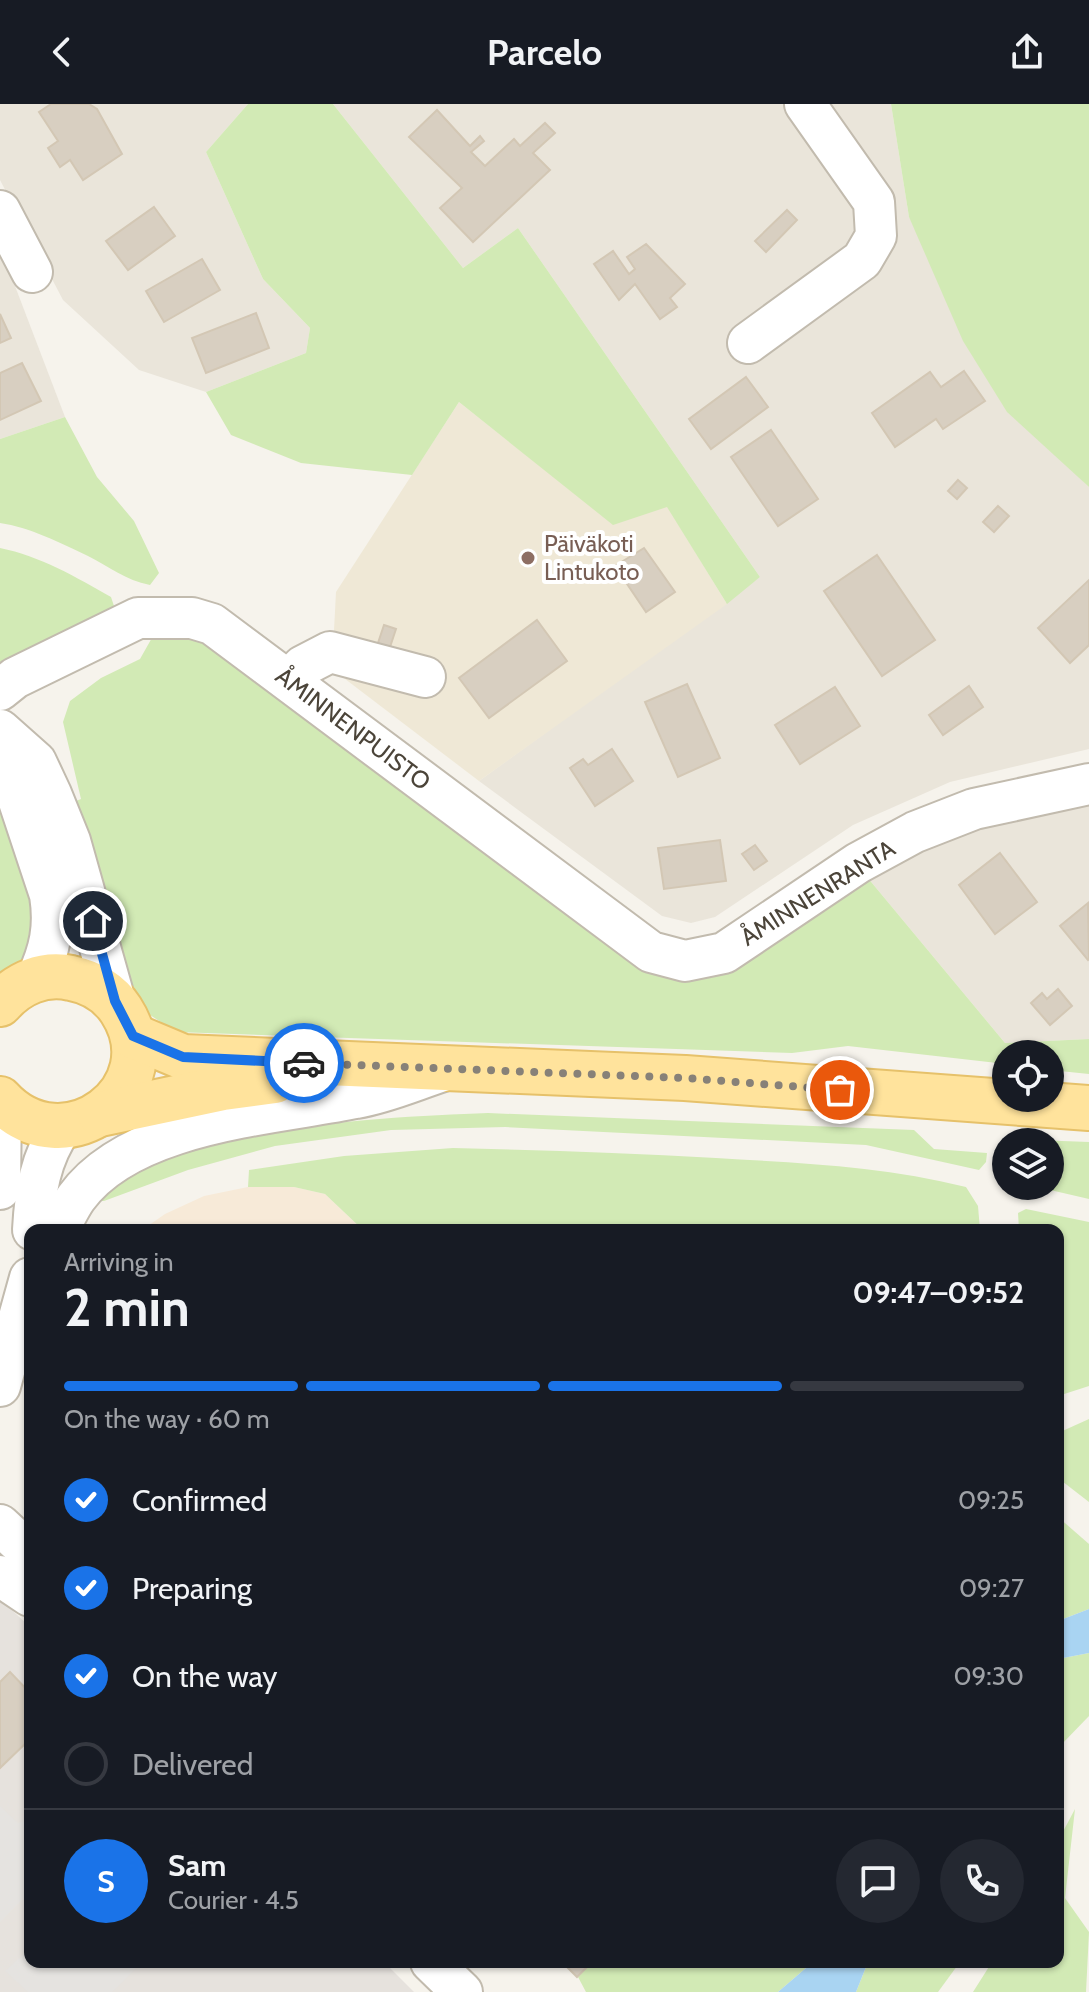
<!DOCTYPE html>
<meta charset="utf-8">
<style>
:root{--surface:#171b24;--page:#242831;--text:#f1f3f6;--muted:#9ea1a6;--line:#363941;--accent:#1a73e8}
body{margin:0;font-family:Cabin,sans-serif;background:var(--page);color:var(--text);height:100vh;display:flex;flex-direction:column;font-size:30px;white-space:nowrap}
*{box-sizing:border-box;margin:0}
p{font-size:26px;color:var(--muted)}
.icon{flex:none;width:44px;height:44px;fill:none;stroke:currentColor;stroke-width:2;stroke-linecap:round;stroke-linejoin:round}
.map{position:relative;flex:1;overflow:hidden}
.sheet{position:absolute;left:24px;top:1120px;width:1040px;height:744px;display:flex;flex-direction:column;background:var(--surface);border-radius:16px;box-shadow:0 2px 6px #0004}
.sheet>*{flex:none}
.controls{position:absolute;left:992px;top:936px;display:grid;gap:16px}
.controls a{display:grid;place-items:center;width:72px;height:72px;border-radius:50%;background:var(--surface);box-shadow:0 2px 6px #0004;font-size:40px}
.pin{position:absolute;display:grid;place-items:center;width:68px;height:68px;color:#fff;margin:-34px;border:4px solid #fff;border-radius:50%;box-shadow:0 2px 8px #0007}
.courier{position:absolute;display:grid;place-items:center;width:80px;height:80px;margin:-40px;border:6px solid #1a73e8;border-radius:50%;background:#fff;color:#222;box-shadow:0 2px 10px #0007}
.headline em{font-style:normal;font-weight:800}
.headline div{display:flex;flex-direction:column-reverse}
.headline{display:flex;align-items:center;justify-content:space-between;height:136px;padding:0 40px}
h1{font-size:52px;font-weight:800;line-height:60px}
.bar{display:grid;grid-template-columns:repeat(4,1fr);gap:12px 8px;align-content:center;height:96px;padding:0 40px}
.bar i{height:10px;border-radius:6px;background:var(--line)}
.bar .active{background:var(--accent)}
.bar p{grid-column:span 4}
.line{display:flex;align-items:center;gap:20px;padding:0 40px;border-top:2px solid var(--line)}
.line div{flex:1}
.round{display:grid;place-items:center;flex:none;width:84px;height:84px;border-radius:42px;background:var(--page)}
ol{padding:0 40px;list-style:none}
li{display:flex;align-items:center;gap:24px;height:88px}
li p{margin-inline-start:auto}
li .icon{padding:8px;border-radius:50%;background:var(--accent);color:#fff;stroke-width:4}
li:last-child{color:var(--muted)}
li i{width:44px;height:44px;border:4px solid var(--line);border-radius:50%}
header{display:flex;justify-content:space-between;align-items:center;height:104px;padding:0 40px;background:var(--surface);font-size:36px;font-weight:800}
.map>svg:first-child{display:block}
.residential{fill:#eae5da}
.commercial{fill:#f7ead8}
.industrial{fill:#e6e2dd}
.education{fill:#efe8d6}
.green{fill:#d2eab5}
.parking{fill:#e5e3e0}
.water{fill:#a9d4f2}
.building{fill:#d8cfc1;stroke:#d3c7b4;stroke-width:2}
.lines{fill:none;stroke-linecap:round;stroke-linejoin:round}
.minor-casing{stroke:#c2bbae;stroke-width:44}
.major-casing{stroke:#e6c16a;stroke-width:48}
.minor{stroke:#fff;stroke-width:40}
.major{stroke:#ffe39c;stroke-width:44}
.done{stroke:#878178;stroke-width:8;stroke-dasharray:0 14.4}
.route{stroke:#1a73e8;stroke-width:10}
.education-dot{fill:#8d6e63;stroke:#fff;stroke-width:3}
.labels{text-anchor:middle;stroke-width:8;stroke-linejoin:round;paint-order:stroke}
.education-label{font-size:24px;fill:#785e54;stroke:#fff;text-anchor:start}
.street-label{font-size:24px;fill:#4b4439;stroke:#fff}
</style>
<header><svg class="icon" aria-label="back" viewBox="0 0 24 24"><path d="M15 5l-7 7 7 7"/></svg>Parcelo<svg class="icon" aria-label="share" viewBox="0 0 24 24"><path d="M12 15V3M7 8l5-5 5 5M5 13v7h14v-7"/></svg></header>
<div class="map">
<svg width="1089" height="1888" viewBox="0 0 1089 1888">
<rect width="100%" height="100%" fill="#f6f3ec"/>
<g class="residential">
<polygon points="0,0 248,0 206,48 263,175 310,224 306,249 206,288 139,266 63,196 0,76"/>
<polygon points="333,0 891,0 909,113 1066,360 1089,383 1089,645 950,678 853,721 715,813 691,819 662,812 479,677 760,473 518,124 463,164"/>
<polygon points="0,153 15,182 65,313 0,335"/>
<polygon points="1089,698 1089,935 1005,939 867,773 922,744 985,719"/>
</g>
<polygon class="commercial" points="248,1083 294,1083 325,1090 363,1126 142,1126 165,1110 204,1092"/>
<polygon class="industrial" points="0,1495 30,1523 30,1858 384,1858 414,1888 0,1888"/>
<polygon class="education" points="459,298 613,420 667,402 727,500 479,677 332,565 336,488"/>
<g class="green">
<polygon points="248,0 333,0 463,164 518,124 760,473 727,500 667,403 613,421 459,298 412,371 301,359 231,331 206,288 306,249 310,224 263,175 206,48"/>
<polygon points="891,0 1089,0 1089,383 1007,308 963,237 909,113"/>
<path d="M65,313L97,373L134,417L159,469L150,481C125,476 110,463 88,452C61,439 29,423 0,419V335Z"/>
<path d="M0,444C40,452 76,473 111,493L115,505L16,555L0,558Z"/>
<polygon points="153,532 208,536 661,869 867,773 1005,939 1089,935 1089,970 1050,966 1050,950 1006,950 1006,960 848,942 792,949 176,928 147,909 119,855 71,699 81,695 63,618 70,597 101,574 140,555"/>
<polygon points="0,692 35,796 32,850 0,879"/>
<path d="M488,1009L914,1026L934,1045L987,1049L986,1058L979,1066L866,1041L505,1023L391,1026L275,1042L188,1066L104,1097H92C174,1023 380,1013 488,1009Z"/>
<polygon points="1036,1036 1089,1038 1089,1095 1033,1082 1050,1082 1050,1038"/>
<path d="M453,1044C541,1046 628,1049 716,1054C801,1059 883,1062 966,1083L978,1102L980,1126H363L325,1090L294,1083H248L249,1066L344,1052Z"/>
<polygon points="1026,1105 1089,1118 1089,1282 1058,1292 1058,1126 1019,1126 1018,1109"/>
<polygon points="1089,1315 1089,1398 1058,1374 1058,1329"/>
<polygon points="1058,1413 1089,1440 1089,1505 1058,1517"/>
<polygon points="1089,1549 1089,1612 1058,1644 1058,1555"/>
<polygon points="1075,1705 1065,1794 1089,1828 1086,1888 973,1888 992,1858 1058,1858 1058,1737"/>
<polygon points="592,1858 813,1858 778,1888 586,1888 578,1873"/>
<polygon points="868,1858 960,1858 938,1888 856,1888"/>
</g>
<g class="parking">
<polygon points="0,1702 18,1719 30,1715 30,1788 0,1818"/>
<polygon points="30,1844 30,1858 143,1858 112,1888 28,1888 5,1867"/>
</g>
<g class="water">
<polygon points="1089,1505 1089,1549 1058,1555 1058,1517"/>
<polygon points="813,1858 868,1858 856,1888 778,1888"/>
</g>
<g class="building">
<polygon points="51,0 89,0 97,5 122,50 83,76 70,56 60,63 48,44 58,37 39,8"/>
<polygon points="437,6 470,42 480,32 484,37 471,48 485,62 514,35 520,42 545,19 555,29 533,49 550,66 473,138 440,104 462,84 409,33"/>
<polygon points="154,103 175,132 128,166 106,137"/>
<polygon points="787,106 797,116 766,148 755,137"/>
<polygon points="646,140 685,180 670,194 677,203 660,215 635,180 619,196 594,160 613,147 629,170 635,165 627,153"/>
<polygon points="202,155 220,186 164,218 146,187"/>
<polygon points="256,209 269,244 206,269 192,234"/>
<polygon points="0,210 11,234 0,239"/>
<polygon points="22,259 41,297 0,316 0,269"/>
<polygon points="964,267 985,297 943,325 936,315 895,343 872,309 930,268 941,283"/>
<polygon points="746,273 768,303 711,345 689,315"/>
<polygon points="771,326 818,395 778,422 731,353"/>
<polygon points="958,376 967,384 957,395 948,387"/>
<polygon points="998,402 1009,412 994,428 983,418"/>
<polygon points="644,444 675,488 646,508 615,462"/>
<polygon points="877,451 935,536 882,572 824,487"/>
<polygon points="1089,476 1089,541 1070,559 1038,524"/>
<polygon points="537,516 567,557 489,614 459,574"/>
<polygon points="384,521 396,525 389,546 377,542"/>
<polygon points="687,580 720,654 678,673 645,598"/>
<polygon points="969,582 983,603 943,631 929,611"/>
<polygon points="835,583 860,622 800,660 775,621"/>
<polygon points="612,645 633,677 595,702 570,664 583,655 588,661"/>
<polygon points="720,736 726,777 664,785 658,744"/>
<polygon points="755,741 767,757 754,766 742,750"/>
<polygon points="1000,749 1037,798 995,830 959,781"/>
<polygon points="1088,799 1089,855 1088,856 1060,822"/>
<polygon points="1058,885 1072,902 1050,921 1031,899 1042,889 1047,895"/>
<polygon points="10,1568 30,1589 30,1635 0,1664 0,1578"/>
<polygon points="562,1858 592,1858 577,1873"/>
</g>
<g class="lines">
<g class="minor-casing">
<g id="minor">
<polyline points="0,107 32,168"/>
<polyline points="748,239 862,156 876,132 874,98 805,0"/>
<polyline points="289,576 303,562 330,548 425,573"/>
<polyline points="0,586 15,574 138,514 192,514 212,520 651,848 685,857 724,849 858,759 915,728 974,705 1089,680"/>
<polyline points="0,626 36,658 51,690 70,737 115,897"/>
<path d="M0,640L50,791C55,823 50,846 36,876"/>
<polyline points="0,1085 1,997"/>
<path d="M33,1126C35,1088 40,1054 62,1023"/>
<path d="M58,1126C64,1116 69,1104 76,1094C131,1018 271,1011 356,994C386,989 415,976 443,967"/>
<polyline points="0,1282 30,1174"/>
<polyline points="0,1421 30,1449"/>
<polyline points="0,1472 30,1492"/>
<polyline points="431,1858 462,1888"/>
</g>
</g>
<g class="major-casing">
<g id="major">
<path d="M0,900C18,879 44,868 71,874C92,878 110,889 121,906C172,985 64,1065 0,995"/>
<polyline points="133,932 183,953 685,974 1089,1004"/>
<polyline points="100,1010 223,984 275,977"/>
</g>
</g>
<use href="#minor" class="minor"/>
<use href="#major" class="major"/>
</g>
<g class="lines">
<polyline class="done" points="304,959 685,974 840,986"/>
<polyline class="route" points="93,817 115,897 133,932 183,953 304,959"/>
</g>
<circle class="education-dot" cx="528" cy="454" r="8"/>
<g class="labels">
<g class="education-label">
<text x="544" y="448">Päiväkoti<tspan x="544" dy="28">Lintukoto</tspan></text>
</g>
<g class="street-label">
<text transform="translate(353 625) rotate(37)" y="8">ÅMINNENPUISTO</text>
<text transform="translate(818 789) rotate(-32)" y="8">ÅMINNENRANTA</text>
</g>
</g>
</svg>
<div class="controls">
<a><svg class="icon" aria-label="locate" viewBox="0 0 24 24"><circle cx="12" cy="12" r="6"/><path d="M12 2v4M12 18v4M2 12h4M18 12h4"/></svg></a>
<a><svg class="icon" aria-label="layers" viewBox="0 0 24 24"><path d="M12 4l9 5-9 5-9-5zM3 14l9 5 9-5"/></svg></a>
</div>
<div class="pin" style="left:840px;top:986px;background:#ea580c"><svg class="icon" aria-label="bag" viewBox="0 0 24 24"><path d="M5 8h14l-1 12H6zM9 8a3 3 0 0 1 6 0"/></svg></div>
<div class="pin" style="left:93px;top:817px;background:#1f2937"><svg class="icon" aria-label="home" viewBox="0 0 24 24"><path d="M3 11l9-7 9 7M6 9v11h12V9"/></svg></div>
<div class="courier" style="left:304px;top:959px"><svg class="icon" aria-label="car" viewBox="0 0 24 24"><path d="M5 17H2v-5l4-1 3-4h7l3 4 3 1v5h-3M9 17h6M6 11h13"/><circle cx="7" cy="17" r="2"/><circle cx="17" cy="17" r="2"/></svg></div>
<section class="sheet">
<div class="headline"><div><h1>2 min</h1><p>Arriving in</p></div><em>09:47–09:52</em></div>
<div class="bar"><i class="active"></i><i class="active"></i><i class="active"></i><i></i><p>On the way · 60 m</p></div>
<ol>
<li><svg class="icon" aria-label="check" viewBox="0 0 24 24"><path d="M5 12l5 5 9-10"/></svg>Confirmed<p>09:25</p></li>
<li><svg class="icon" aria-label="check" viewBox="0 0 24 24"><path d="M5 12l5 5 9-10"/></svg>Preparing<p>09:27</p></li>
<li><svg class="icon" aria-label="check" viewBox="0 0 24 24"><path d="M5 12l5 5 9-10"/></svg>On the way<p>09:30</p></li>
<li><i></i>Delivered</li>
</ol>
<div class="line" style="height:144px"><b class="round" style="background:var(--accent);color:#fff">S</b><div><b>Sam</b><p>Courier · 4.5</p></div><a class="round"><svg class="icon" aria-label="chat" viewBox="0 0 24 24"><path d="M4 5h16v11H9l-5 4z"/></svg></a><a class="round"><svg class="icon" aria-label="phone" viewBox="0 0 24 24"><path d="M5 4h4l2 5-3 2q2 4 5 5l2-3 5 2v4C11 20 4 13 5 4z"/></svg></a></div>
</section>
</div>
